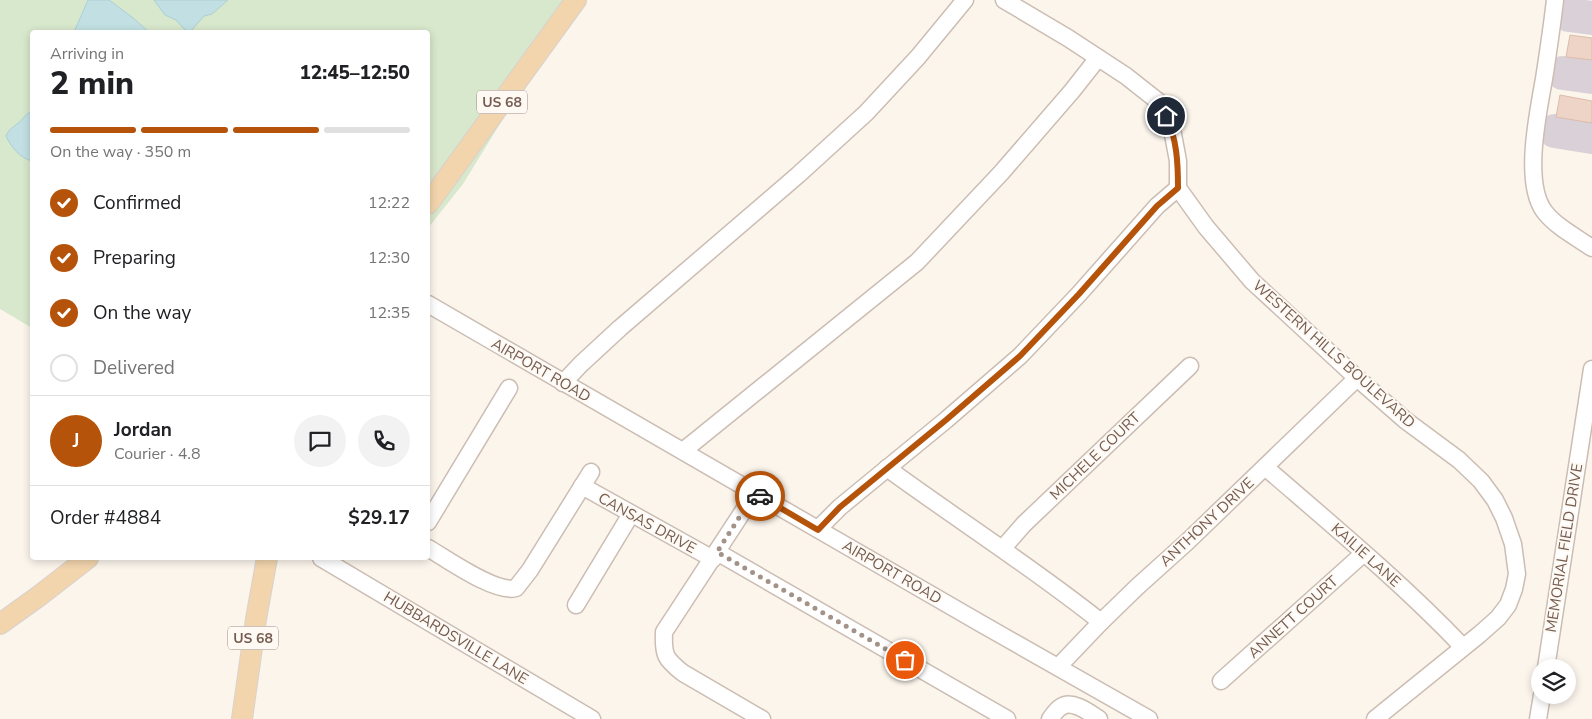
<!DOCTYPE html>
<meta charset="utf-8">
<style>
:root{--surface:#fff;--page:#f2f2f2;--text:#202124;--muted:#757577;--line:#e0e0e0;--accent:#b45309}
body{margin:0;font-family:"Nunito Sans",sans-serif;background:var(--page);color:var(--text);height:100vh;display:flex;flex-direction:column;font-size:19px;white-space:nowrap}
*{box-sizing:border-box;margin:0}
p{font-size:16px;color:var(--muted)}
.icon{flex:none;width:28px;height:28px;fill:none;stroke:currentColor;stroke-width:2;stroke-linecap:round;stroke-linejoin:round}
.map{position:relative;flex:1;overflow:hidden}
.panel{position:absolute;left:30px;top:30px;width:400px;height:530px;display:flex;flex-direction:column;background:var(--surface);border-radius:5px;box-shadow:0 2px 8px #0003}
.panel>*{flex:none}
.fabs{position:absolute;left:1531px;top:659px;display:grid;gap:10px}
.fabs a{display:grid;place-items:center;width:45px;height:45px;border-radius:50%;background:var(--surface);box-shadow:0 2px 8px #0003;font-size:25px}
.pin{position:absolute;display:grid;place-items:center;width:42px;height:42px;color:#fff;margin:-21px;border:2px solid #fff;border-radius:50%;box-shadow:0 1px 5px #0007}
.courier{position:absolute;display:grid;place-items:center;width:50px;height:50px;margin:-25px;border:4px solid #b45309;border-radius:50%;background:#fff;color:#222;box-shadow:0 1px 6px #0007}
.summary em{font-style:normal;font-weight:800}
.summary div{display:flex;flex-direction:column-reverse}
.summary{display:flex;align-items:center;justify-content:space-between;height:85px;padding:0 20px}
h1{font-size:32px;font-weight:800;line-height:38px}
.bar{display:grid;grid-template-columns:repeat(4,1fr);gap:8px 5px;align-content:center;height:60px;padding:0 20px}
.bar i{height:6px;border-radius:4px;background:var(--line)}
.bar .selected{background:var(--accent)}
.bar p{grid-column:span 4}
.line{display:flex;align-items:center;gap:12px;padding:0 20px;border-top:1px solid var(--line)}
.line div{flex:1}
.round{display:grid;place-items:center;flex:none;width:52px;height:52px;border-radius:26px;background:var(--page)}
ol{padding:0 20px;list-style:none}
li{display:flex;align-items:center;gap:15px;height:55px}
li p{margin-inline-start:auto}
li .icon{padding:5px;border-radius:50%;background:var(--accent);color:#fff;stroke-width:4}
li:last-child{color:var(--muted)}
li i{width:28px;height:28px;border:2px solid var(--line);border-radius:50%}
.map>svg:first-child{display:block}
.green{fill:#d8e8cc}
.water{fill:#c2e0e3;stroke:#aacfd4}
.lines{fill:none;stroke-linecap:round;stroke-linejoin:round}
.taxiway{stroke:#d9d0d8;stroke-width:34}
.building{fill:#edd4c7;stroke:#debba9}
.minor-casing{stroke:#ccbdb3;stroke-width:19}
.major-casing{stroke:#d8d1ce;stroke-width:22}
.minor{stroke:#fff;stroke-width:16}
.major{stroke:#f2d5ad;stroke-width:20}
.done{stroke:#a39287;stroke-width:5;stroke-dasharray:0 9}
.route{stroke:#b45309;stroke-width:6}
.labels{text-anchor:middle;stroke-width:4;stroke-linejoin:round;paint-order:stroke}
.shield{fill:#fef9f3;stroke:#9d8b82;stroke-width:1}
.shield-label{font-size:14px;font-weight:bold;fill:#745c51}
.street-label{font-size:15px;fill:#745c51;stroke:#fef9f3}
</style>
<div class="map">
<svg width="1592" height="719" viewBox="0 0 1592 719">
<rect width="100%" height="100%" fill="#fbf5ec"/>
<polygon class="green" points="0,0 576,0 463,184 428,228 428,32 32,32 32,328 0,309"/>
<g class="water">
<polygon points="88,0 109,0 132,17 149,32 74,32"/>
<polygon points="154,0 228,0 212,14 204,16 190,32 185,30 176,20 165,15"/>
<path d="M32,111V161C20,158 11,147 6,136C9,129 12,128 17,124C23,120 25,114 32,111Z"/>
</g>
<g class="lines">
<g class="taxiway">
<polyline points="1569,15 1592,18"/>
<polyline points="1563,73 1592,77"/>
<polyline points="1555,131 1592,137"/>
</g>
</g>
<g class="building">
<polygon points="1570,35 1592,38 1592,60 1566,57"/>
<polygon points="1560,95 1592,101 1592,123 1556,117"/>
</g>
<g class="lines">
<g class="minor-casing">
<g id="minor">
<polyline points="1004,0 1068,38 1126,76 1159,102 1172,129 1178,161 1178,188 1206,227 1252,281 1357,378 1405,420 1459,460 1481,481 1495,500 1504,518 1513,544 1517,574 1514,589 1508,605 1498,618 1480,634 1375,719"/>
<path d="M1555,0C1552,26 1548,53 1544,79C1538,113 1523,182 1544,211C1555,226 1576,237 1592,248"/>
<polyline points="428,304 980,623 1149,719"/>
<polyline points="563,383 581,364 620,328 798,175 866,113 918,57 965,0"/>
<polyline points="683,451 917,262 1001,173 1072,91 1098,58"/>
<path d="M1265,467C1332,525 1402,583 1463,647"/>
<path d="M887,468C958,520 1032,567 1101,622"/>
<polyline points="582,486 713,559"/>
<path d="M755,493L664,632C663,655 665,659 683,673L762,719"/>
<polyline points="428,522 509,388"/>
<polyline points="818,529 840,507 946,420 1020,356 1079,294 1157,206 1178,188"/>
<path d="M428,548C447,559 496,594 516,588L530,570L591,472"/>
<polyline points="1003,548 1024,524 1190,366"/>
<polyline points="717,552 1007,719"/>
<polyline points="321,558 592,719"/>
<polyline points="576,605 631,514"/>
<polyline points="1058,667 1101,622 1137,587 1187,542 1357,378"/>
<polyline points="1546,668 1592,369"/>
<polyline points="1221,681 1364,553"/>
<path d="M1050,719C1053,715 1057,709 1061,707C1072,699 1090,713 1099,719"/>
<polyline points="1538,719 1542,695"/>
</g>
</g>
<g class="major-casing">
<g id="major">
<polyline points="428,204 576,0"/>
<polyline points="0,624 39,596 88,558"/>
<polyline points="242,719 256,619 267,558"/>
</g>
</g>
<use href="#minor" class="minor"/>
<use href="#major" class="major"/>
</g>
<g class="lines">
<polyline class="done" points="760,496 755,493 717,552 905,660"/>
<path class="route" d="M760,496L818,530L840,507L946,420L1020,356L1079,294L1157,206L1178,188C1178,163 1177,139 1166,116"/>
</g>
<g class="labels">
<g class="shield">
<rect x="477" y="90.5" width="50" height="23" rx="4"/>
<rect x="228" y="626.5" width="50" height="23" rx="4"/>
</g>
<g class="shield-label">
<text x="502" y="107">US 68</text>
<text x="253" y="643">US 68</text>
</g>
<g class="street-label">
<text transform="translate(1334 354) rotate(42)" y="5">WESTERN HILLS BOULEVARD</text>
<text transform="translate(541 370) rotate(30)" y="5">AIRPORT ROAD</text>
<text transform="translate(1095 456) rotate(-44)" y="5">MICHELE COURT</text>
<text transform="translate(1207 522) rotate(-43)" y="5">ANTHONY DRIVE</text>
<text transform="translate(647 523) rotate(29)" y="5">CANSAS DRIVE</text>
<text transform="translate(1564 548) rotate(-81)" y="5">MEMORIAL FIELD DRIVE</text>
<text transform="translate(1366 555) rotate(42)" y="5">KAILIE LANE</text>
<text transform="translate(892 572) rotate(30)" y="5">AIRPORT ROAD</text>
<text transform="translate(1293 617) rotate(-42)" y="5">ANNETT COURT</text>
<text transform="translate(456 638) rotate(31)" y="5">HUBBARDSVILLE LANE</text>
</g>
</g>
</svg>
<div class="fabs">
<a><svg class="icon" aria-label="layers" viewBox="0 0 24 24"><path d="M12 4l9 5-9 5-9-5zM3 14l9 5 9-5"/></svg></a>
</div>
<div class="pin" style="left:905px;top:660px;background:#ea580c"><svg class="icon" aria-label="bag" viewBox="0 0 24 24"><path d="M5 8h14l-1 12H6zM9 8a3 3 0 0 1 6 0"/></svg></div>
<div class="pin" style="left:1166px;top:116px;background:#1f2937"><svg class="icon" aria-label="home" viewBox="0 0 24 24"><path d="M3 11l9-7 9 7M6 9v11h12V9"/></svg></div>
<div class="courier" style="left:760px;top:496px"><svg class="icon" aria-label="car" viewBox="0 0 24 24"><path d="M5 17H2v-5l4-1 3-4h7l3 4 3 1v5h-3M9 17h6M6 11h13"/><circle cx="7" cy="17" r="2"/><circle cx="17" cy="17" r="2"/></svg></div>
<section class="panel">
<div class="summary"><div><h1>2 min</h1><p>Arriving in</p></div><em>12:45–12:50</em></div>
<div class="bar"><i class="selected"></i><i class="selected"></i><i class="selected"></i><i></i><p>On the way · 350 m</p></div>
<ol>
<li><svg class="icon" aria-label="check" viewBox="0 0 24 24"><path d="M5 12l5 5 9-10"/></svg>Confirmed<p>12:22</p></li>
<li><svg class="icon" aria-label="check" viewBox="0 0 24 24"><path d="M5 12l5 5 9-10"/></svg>Preparing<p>12:30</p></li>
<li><svg class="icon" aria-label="check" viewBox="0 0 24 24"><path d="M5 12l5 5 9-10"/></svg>On the way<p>12:35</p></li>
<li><i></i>Delivered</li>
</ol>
<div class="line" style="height:90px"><b class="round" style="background:var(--accent);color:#fff">J</b><div><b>Jordan</b><p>Courier · 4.8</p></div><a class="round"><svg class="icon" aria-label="chat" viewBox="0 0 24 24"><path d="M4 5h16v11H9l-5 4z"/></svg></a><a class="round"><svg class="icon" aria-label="phone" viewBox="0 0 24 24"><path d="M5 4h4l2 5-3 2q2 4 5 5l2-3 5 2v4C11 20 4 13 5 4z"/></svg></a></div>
<div class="line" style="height:65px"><div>Order #4884</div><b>$29.17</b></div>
</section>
</div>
